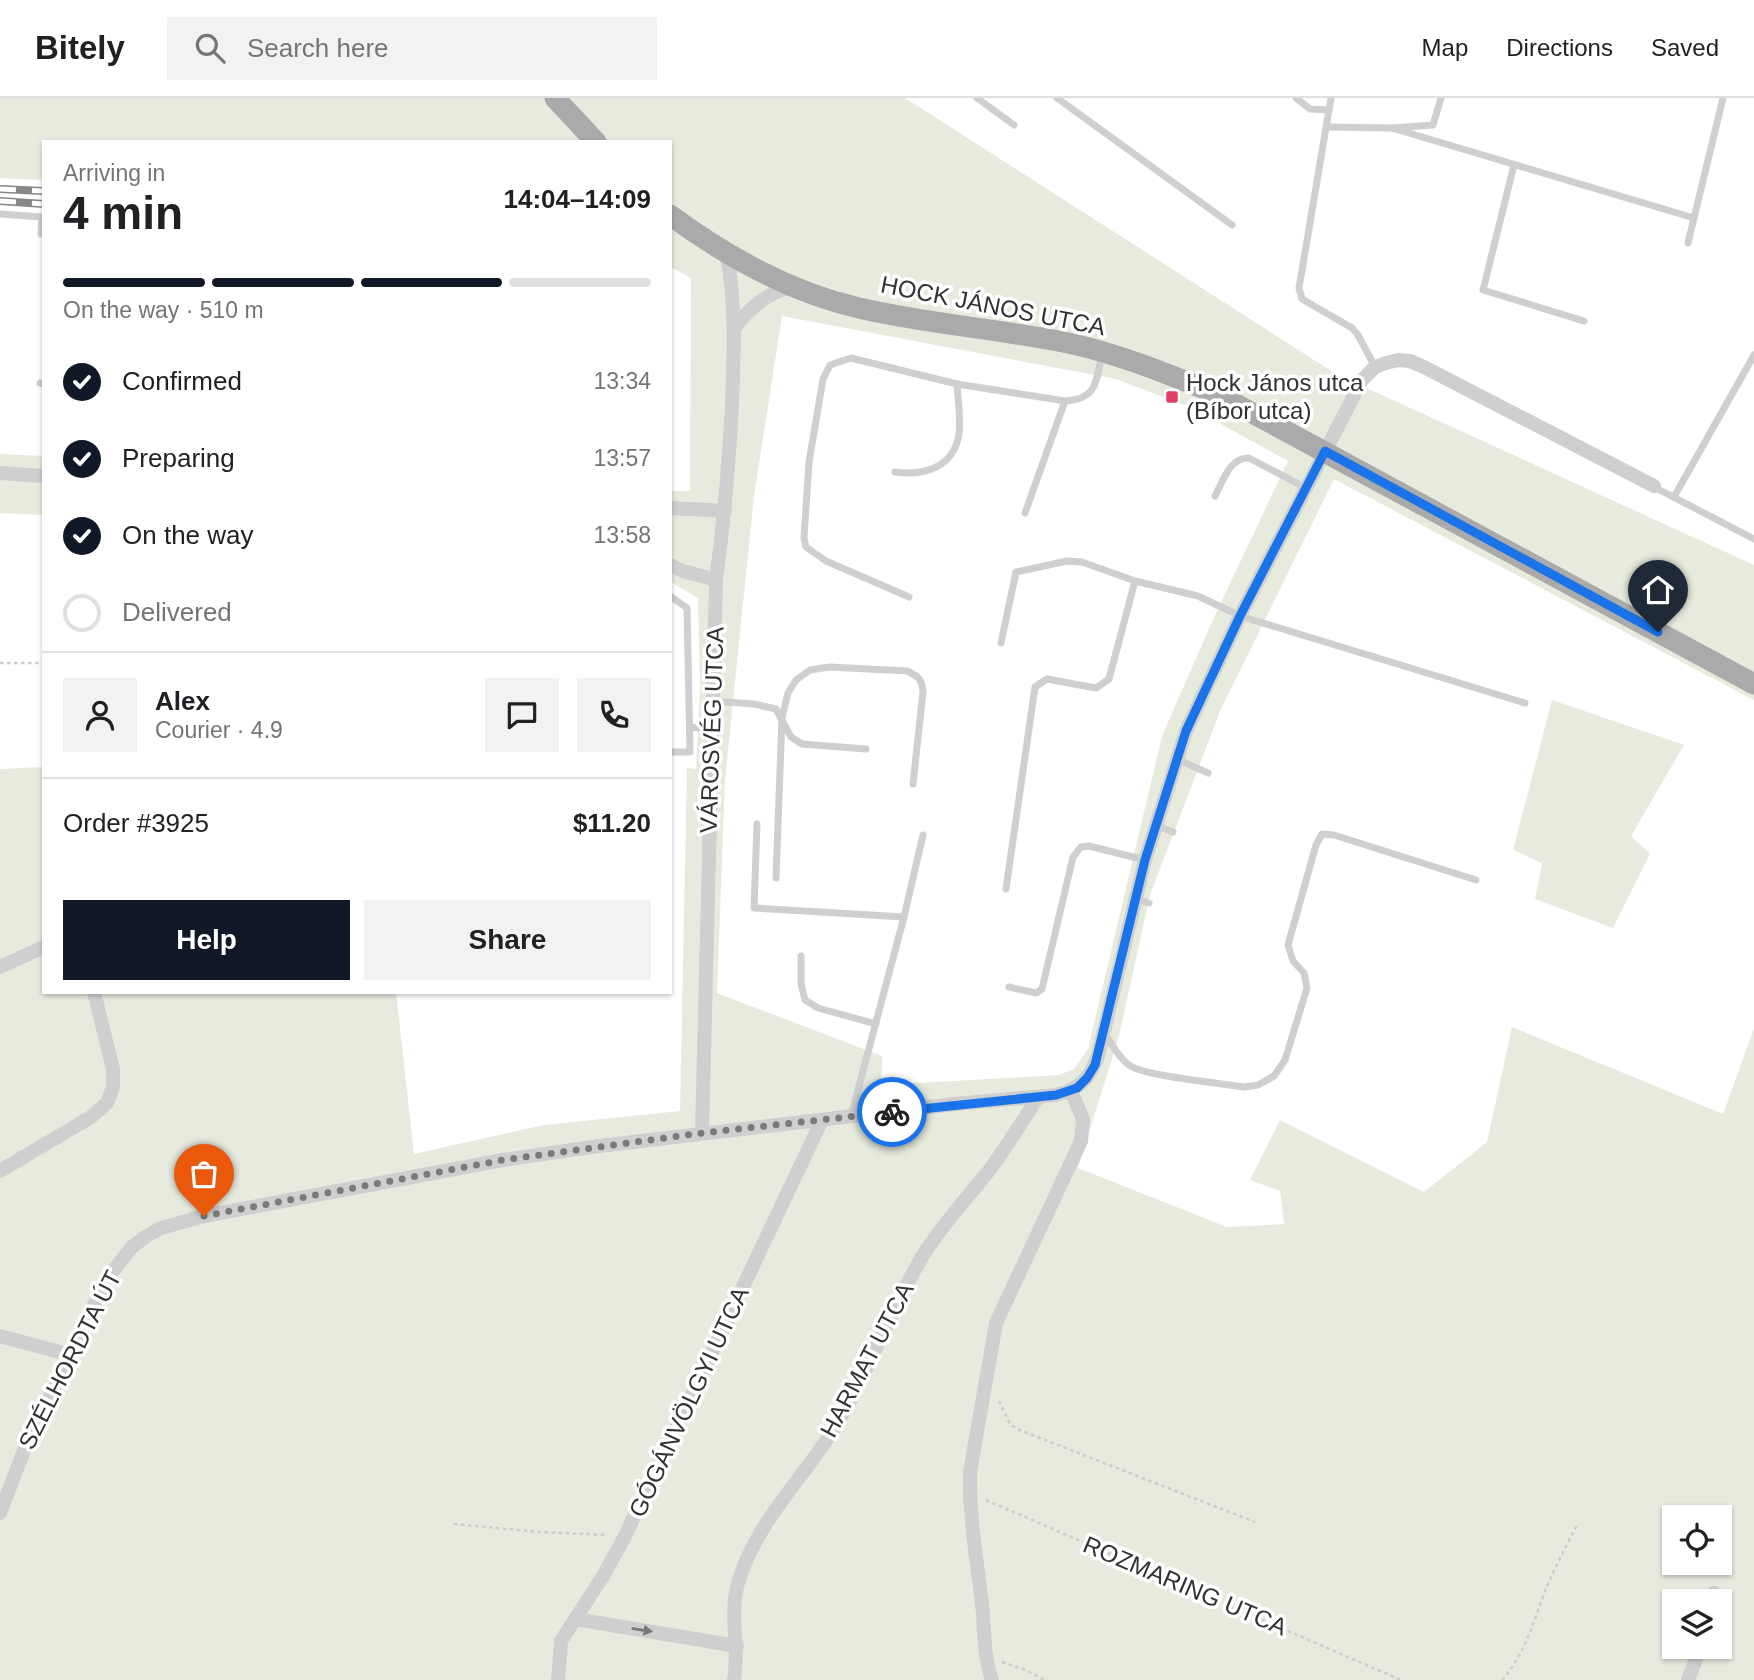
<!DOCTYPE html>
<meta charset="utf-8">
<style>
:root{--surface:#fff;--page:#f2f2f2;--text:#202124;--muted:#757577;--line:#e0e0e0;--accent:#111827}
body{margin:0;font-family:Helvetica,sans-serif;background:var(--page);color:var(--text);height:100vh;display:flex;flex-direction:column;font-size:26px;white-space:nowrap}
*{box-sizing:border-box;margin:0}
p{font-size:23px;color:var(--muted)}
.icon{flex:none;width:38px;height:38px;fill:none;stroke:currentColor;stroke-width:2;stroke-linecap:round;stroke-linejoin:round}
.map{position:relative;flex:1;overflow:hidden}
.panel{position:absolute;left:42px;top:42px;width:630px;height:854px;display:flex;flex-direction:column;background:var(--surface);border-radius:0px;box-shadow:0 2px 5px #0004}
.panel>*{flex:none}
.fabs{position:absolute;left:1662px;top:1407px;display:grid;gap:14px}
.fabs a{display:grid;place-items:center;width:70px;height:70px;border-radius:0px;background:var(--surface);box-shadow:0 2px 5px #0004;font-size:35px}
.pin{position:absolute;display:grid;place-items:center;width:60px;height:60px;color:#fff;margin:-72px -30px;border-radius:50% 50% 50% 0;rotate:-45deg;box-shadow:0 0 7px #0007}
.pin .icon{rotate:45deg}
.courier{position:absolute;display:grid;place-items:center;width:70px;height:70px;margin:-35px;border:5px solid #1a73e8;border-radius:50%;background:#fff;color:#222;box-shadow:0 2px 9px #0007}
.overview em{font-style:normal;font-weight:700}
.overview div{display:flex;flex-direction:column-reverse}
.overview{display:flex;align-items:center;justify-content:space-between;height:119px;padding:0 21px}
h1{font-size:46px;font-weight:700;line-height:52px}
.bar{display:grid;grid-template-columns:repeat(4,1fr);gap:10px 7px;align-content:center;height:84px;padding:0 21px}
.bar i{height:9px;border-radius:5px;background:var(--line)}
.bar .on{background:var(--accent)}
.bar p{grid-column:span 4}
.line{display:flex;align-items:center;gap:18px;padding:0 21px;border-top:2px solid var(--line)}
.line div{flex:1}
.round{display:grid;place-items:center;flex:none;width:74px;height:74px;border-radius:0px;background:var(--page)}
ol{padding:0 21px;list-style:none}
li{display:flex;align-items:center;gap:21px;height:77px}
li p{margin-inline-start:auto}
li .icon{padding:7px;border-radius:50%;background:var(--accent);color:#fff;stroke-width:4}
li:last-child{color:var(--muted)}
li i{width:38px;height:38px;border:4px solid var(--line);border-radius:50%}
.cta{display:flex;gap:14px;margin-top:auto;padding:14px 21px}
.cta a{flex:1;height:80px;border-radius:0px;background:var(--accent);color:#fff;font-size:28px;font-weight:700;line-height:80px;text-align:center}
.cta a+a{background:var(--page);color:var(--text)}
header{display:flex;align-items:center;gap:42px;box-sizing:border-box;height:98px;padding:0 35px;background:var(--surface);border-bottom:2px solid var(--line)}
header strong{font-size:33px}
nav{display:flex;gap:38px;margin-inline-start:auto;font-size:24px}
.search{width:490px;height:63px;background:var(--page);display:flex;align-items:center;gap:18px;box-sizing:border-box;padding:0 24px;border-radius:0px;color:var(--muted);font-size:26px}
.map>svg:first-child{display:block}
.green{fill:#e7ebde;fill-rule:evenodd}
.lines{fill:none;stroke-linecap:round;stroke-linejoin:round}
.path{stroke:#ccc;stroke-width:2.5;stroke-dasharray:3.5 3.5;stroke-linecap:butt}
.service{stroke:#cfcfcf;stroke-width:7}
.minor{stroke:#cfcfcf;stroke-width:14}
.primary{stroke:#aaa;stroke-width:21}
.rail-casing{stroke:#878787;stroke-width:8}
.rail{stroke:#fff;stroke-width:5;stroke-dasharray:16;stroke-linecap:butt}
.oneway{fill:#797979}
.done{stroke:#7a7a7a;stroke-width:7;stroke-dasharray:0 12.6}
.route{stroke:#1a73e8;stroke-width:9}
.poi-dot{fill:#df3e67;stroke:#fff;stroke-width:2.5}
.labels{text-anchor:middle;stroke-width:7;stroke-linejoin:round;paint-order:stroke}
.street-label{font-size:24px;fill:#323232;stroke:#fff}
.poi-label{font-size:24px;fill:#323232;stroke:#fff;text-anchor:start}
</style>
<header>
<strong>Bitely</strong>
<div class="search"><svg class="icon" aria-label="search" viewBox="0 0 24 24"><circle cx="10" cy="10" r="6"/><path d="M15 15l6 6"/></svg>Search here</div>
<nav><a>Map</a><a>Directions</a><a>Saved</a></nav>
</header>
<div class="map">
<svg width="1754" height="1582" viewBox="0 0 1754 1582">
<rect width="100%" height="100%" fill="#fff"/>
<g class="green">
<path d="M0,0H905L1336,276L1754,467V602L1334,381L1220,613L1150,797L1119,938L1078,1070L1227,1129L1284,1126L1280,1093L1250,1082L1280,1022L1424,1094L1487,1044L1512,929L1723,1016L1754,930V1582H0V671L44,669V894H396L414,1056L544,1027L680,1013L687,670L696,671L700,590L698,500L670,484V393H690L691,180L670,169V44H44V82L0,80ZM782,218L1116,281L1192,310L1288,363L1216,515L1162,638L1088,951L1074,971L1059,977L881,987L882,958L717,895L725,682L754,398ZM1675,1419H1720V1465H1675ZM1675,1503H1720V1549H1675Z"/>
<polygon points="0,356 44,358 44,417 0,415"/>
<polygon points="1552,602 1684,647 1631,738 1650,756 1613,830 1535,801 1542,765 1513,752"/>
</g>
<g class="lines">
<g class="path">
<polyline points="0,565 44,565"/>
<polyline points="999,1303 1010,1326 1017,1331 1255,1424"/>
<polyline points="986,1402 1401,1582"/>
<polyline points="454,1426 539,1434 607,1437"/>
<polyline points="1002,1564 1026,1572 1044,1582"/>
<path d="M1502,1582C1529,1552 1535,1514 1551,1479C1559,1461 1569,1443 1578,1425"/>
</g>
<g class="service">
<polyline points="977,0 1014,27"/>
<polyline points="1057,0 1232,127"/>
<polyline points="1296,0 1310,11 1329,12"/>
<polyline points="1331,0 1299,190 1302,201 1352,230 1358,237 1375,269"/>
<polyline points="1441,0 1433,27 1392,30 1694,120"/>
<polyline points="1328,29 1392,30"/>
<polyline points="1514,67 1483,192 1584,223"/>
<polyline points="0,116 42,119 41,136 44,136"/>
<polyline points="1688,145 1723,0"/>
<polyline points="40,285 44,286"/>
<path d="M895,374C923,378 954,370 959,336C961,321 958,302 957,286"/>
<polyline points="1654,389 1754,441"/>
<path d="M1215,398C1223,383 1230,359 1249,360L1306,390"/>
<polyline points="1674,399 1754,257"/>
<polyline points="1025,415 1065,303"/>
<polyline points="670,498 687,510 690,654 670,654"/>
<path d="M909,499L826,463L806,449L804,440L809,364L823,281L830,267L851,260L957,286L1065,303C1098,301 1096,283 1102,255"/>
<polyline points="1001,545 1016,474 1067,463 1082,464 1135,483"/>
<polyline points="712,603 754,606 776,611 791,639 802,646 866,651"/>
<polyline points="690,629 711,631"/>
<polyline points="1177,661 1208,675"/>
<polyline points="757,726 754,810 904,819"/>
<polyline points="1157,728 1173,734"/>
<path d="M776,780L782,619L788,595L796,582L810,572L829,569L907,573C918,578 922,581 923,594L913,686"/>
<polyline points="1006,791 1035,589 1047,581 1096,590 1109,581 1135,483 1198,498 1240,518 1525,605"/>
<polyline points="1136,801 1149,805"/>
<polyline points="801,858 801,886 805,902 818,910 876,926"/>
<polyline points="1009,889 1036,895 1042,891 1073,759 1081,749 1089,748 1145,762"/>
<path d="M1105,936C1112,946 1118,959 1129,967C1143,978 1221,985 1244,989L1258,987L1274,978L1285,962L1307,890L1304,875L1293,863L1288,847L1316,747L1322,736L1334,737L1476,782"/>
<polyline points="851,1018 904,819 923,737"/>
</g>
<g class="minor">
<path d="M735,229C751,208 767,196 792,188"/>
<polyline points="0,375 44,378"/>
<polyline points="670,410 725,413"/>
<polyline points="670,467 683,473 716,482"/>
<polyline points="0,869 44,849"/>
<path d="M702,1035L716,482C724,423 729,365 732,306C734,254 736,208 727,157"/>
<polyline points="0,1073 91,1019 107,1005 113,989 113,971 94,894"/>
<polyline points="0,1238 71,1257"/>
<path d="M0,1415L23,1355L106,1182L132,1149L145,1139L161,1130L204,1118L503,1062L599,1048L955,1006L1056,997C1079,992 1090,980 1098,958L1145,762L1156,728L1186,633L1240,518L1362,282L1375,269L1386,265L1398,262L1410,263L1424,269L1654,388"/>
<polyline points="1713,1503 1714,1495"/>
<polyline points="575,1521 737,1548"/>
<polyline points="558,1582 561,1543 603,1478 624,1440 822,1022"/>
<path d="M734,1582C740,1548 728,1515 739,1482C756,1426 801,1382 832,1334C868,1277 890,1211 925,1154C943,1126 967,1100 988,1074C1006,1050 1022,1024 1038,999"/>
<path d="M992,1582C983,1557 985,1532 982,1506C977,1462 969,1419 970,1374L996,1225L1081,1043L1083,1021L1071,993"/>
<polyline points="1688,1582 1701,1549"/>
</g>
<g class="primary">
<polyline points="555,0 596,44"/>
<path d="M670,117C727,159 790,194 859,210C928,226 999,231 1068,245C1120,256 1170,277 1219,297L1754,586"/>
</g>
<g class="rail-casing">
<g id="rail">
<polyline points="0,91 44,93"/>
<polyline points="0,103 44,106"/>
</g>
</g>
<use href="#rail" class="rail"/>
</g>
<defs><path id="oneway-solid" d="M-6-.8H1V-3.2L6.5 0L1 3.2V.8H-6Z" transform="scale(1.75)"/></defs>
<use class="oneway" href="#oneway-solid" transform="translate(642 1532) rotate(9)"/>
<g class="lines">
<polyline class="done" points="204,1118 503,1062 702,1035 892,1014"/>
<polyline class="route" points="892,1014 1056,997 1077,990 1087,980 1095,967 1145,762 1186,633 1240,518 1325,353 1658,534"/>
</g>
<rect class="poi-dot" x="1165" y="292" width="14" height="14" rx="3.5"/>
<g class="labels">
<g class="street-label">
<text transform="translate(993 208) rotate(11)" y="8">HOCK JÁNOS UTCA</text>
<text transform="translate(712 632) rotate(-88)" y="8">VÁROSVÉG UTCA</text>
<text transform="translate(70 1262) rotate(-63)" y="8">SZÉLHORDTA ÚT</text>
<text transform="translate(867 1262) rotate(-62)" y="8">HARMAT UTCA</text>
<text transform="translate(689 1304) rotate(-65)" y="8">GÓGÁNVÖLGYI UTCA</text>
<text transform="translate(1185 1488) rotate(23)" y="8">ROZMARING UTCA</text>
</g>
<g class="poi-label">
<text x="1186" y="293">Hock János utca<tspan x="1186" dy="28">(Bíbor utca)</tspan></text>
</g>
</g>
</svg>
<div class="fabs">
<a><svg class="icon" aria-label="locate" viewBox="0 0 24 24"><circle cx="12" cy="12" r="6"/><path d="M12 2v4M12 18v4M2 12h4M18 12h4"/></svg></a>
<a><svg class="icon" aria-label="layers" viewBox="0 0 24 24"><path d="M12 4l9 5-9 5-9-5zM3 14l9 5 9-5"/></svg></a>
</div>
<div class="pin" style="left:204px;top:1118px;background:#ea580c"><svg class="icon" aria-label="bag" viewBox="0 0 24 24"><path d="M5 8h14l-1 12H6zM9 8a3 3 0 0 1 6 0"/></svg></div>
<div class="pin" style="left:1658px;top:534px;background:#1f2937"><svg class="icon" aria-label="home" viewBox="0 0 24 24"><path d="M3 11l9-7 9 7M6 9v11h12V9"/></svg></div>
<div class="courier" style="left:892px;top:1014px"><svg class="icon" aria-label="bike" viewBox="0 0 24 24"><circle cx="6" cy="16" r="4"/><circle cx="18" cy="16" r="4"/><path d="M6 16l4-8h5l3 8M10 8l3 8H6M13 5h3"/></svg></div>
<section class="panel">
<div class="overview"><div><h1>4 min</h1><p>Arriving in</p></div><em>14:04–14:09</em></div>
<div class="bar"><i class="on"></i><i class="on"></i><i class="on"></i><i></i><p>On the way · 510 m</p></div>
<ol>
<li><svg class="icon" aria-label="check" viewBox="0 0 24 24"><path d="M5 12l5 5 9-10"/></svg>Confirmed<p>13:34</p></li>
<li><svg class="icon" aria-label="check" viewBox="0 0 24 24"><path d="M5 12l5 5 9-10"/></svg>Preparing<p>13:57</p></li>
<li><svg class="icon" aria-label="check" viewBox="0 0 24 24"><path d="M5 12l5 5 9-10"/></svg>On the way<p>13:58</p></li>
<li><i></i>Delivered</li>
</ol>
<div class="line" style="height:126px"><a class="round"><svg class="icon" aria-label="person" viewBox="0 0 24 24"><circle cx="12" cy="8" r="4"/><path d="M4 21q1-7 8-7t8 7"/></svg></a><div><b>Alex</b><p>Courier · 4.9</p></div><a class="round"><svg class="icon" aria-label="chat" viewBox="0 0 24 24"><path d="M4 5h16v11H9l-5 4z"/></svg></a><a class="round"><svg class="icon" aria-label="phone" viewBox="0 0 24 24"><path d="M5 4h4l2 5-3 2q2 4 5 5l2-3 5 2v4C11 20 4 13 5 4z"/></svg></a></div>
<div class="line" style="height:91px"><div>Order #3925</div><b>$11.20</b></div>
<div class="cta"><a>Help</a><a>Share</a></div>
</section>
</div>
